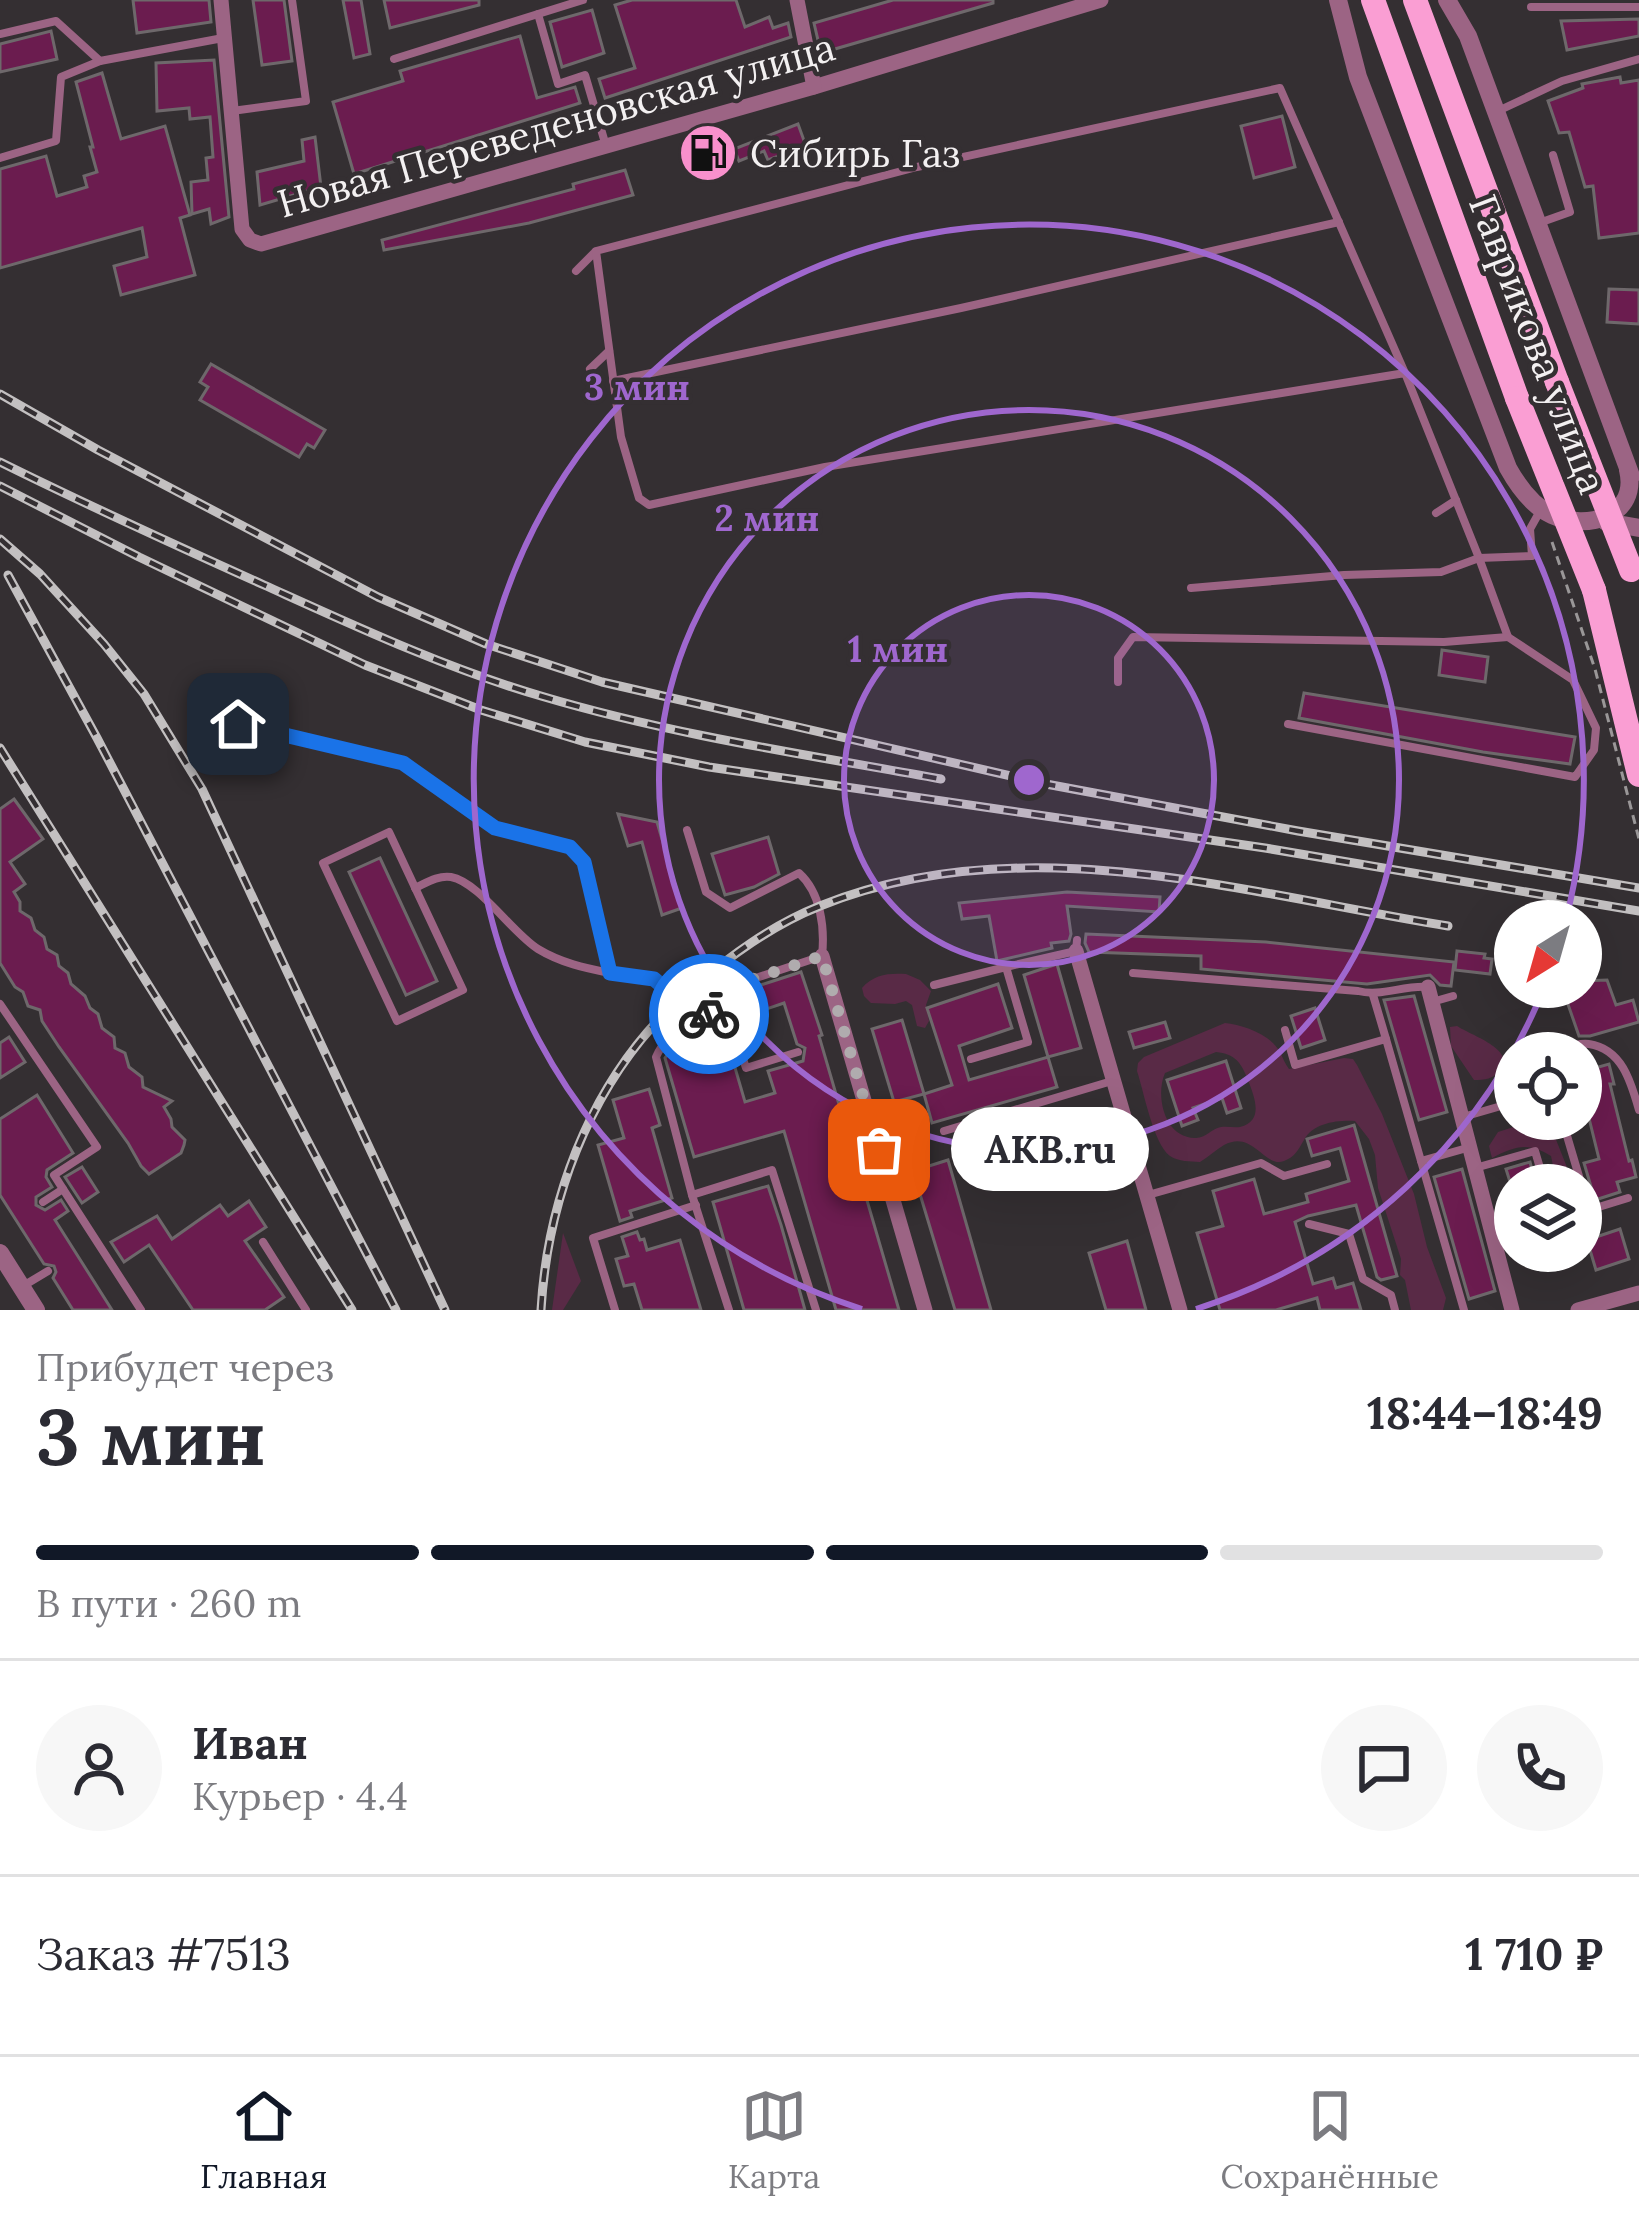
<!DOCTYPE html>
<html lang="ru">
<meta charset="utf-8">
<style>
:root{--surface:#fff;--page:#f7f7f7;--text:#2b2b33;--muted:#7c7c81;--line:#e1e1e2;--accent:#111827}
body{margin:0;font-family:Lora,serif;background:var(--page);color:var(--text);height:100vh;display:flex;flex-direction:column;font-size:45px;white-space:nowrap}
*{box-sizing:border-box;margin:0}
p{font-size:39px;color:var(--muted)}
.icon{flex:none;width:66px;height:66px;fill:none;stroke:currentColor;stroke-width:2;stroke-linecap:round;stroke-linejoin:round}
.map{position:relative;height:1310px;overflow:hidden}
.panel{display:flex;flex-direction:column;background:var(--surface);flex:1}
.panel>*{flex:none}
.needle{width:78px;rotate:217deg}
.controls{position:absolute;left:1494px;top:900px;display:grid;gap:24px}
.controls a{display:grid;place-items:center;width:108px;height:108px;border-radius:50%;background:var(--surface);box-shadow:0 12px 48px #0002;font-size:60px}
.pin{position:absolute;display:grid;place-items:center;width:102px;height:102px;color:#fff;margin:-51px;border-radius:24px;box-shadow:0 6px 18px #0006}
.courier{position:absolute;display:grid;place-items:center;width:120px;height:120px;margin:-60px;border:9px solid #1a73e8;border-radius:50%;background:#fff;color:#222;box-shadow:0 3px 15px #0007}
.bubble{position:absolute;height:84px;border-radius:42px;background:var(--surface);box-shadow:0 12px 48px #0002;font-size:39px;font-weight:800;line-height:84px;text-align:center}
.overview em{font-style:normal;font-weight:800}
.overview div{display:flex;flex-direction:column-reverse}
.overview{display:flex;align-items:center;justify-content:space-between;height:204px;padding:0 36px}
h1{font-size:78px;font-weight:800;line-height:90px}
.bar{display:grid;grid-template-columns:repeat(4,1fr);gap:18px 12px;align-content:center;height:144px;padding:0 36px}
.bar i{height:15px;border-radius:9px;background:var(--line)}
.bar .on{background:var(--accent)}
.bar p{grid-column:span 4}
.line{display:flex;align-items:center;gap:30px;padding:0 36px;border-top:3px solid var(--line)}
.line div{flex:1}
.round{display:grid;place-items:center;flex:none;width:126px;height:126px;border-radius:63px;background:var(--page)}
.tabs{display:flex;justify-content:space-around;align-items:center;height:168px;border-top:3px solid var(--line);background:var(--surface);font-size:33px;color:var(--muted)}
.tabs a{display:grid;justify-items:center;gap:6px}
.tabs .on{color:var(--accent)}
.map>svg:first-child{display:block}
.green{fill:#592a46;fill-rule:evenodd}
.building{fill:#6b1c4f;stroke:#6e686b;stroke-width:3}
.lines{fill:none;stroke-linecap:round;stroke-linejoin:round}
.service{stroke:#9c6484;stroke-width:8}
.minor{stroke:#9c6484;stroke-width:15}
.tertiary{stroke:#9c6484;stroke-width:18}
.primary{stroke:#fa9ed3;stroke-width:24}
.rail-casing{stroke:#c3c0c1;stroke-width:9}
.rail{stroke:#342f32;stroke-width:4.5;stroke-dasharray:14;stroke-linecap:butt}
.path-bridge{stroke:#9a9798;stroke-width:3;stroke-dasharray:9 6;stroke-linecap:butt}
.primary-bridge{stroke:#fa9ed3;stroke-width:24}
.done{stroke:#b0acae;stroke-width:12;stroke-dasharray:0 21.6}
.route{stroke:#1a73e8;stroke-width:15}
.ring{fill:none;stroke:#9f67ce;stroke-width:6}
.labels{text-anchor:middle;stroke-width:9;stroke-linejoin:round;paint-order:stroke}
.street-label{font-size:39px;fill:#f3f0f1;stroke:#342f32}
.poi-label{font-size:39px;fill:#f3f0f1;stroke:#342f32;text-anchor:start}
.centre{fill:#9f67ce;stroke:#342f32;stroke-width:6}
.ring-label{font-size:36px;text-anchor:middle;font-weight:bold;fill:#9f67ce;stroke:#342f32;stroke-width:9;stroke-linejoin:round;paint-order:stroke}
</style>
<div class="map">
<svg width="1639" height="1310" viewBox="0 0 1639 1310">
<rect width="100%" height="100%" fill="#342f32"/>
<g class="green">
<path d="M906,974L920,980L931,991L926,1005L929,1021L925,1028L917,1026L912,1005L906,1001L895,1004L871,1003L864,996L862,988C874,974 889,973 906,974Z"/>
<path d="M1225,1023C1243,1025 1270,1034 1280,1052C1283,1058 1285,1064 1289,1069L1344,1058L1353,1059L1357,1065L1382,1114L1414,1194L1427,1247L1446,1298L1443,1310H1411L1405,1280L1400,1275L1401,1259L1378,1188L1375,1155L1369,1139L1355,1121C1337,1120 1313,1123 1304,1140C1298,1150 1295,1157 1284,1161C1265,1169 1253,1129 1224,1145C1216,1150 1208,1157 1200,1162C1190,1161 1179,1162 1170,1156C1153,1143 1144,1092 1137,1071L1138,1063L1144,1057ZM1216,1052C1235,1054 1241,1062 1248,1080C1254,1096 1265,1121 1240,1127C1234,1128 1227,1126 1221,1127C1211,1129 1206,1138 1196,1138C1164,1139 1155,1095 1165,1073Z"/>
<path d="M1457,1026C1470,1035 1516,1049 1501,1070C1494,1079 1484,1080 1474,1080L1451,1046L1450,1027Z"/>
<path d="M1535,1120L1543,1121L1553,1132L1574,1185H1557L1551,1156C1527,1142 1516,1146 1492,1158L1489,1146L1498,1132Z"/>
<polygon points="563,1233 581,1281 563,1310 552,1310"/>
</g>
<g class="building">
<polygon points="133,0 209,0 211,22 137,33"/>
<polygon points="253,0 284,0 292,61 262,65"/>
<polygon points="343,0 361,0 370,54 354,58"/>
<polygon points="384,0 479,0 479,5 390,28"/>
<polygon points="632,0 736,0 745,27 769,17 773,28 788,23 791,37 605,98 599,79 635,68 615,5"/>
<polygon points="893,0 993,0 993,3 821,53 814,23"/>
<polygon points="592,10 604,53 562,67 550,22"/>
<polygon points="1639,19 1639,36 1567,50 1561,21"/>
<polygon points="51,31 57,59 0,72 0,44"/>
<polygon points="520,36 537,98 575,87 580,103 354,174 333,102 403,81 400,71"/>
<polygon points="214,60 229,217 211,224 209,209 192,214 191,182 208,180 206,158 213,157 210,117 190,119 189,108 157,111 156,63"/>
<polygon points="102,73 121,139 165,126 190,215 180,218 195,275 121,295 114,266 147,257 142,228 0,268 0,169 46,156 57,196 87,187 84,176 97,172 90,147 93,147 76,82"/>
<polygon points="1620,77 1621,83 1639,80 1639,233 1599,238 1593,186 1585,187 1569,132 1559,133 1548,101 1583,88 1582,84"/>
<polygon points="1282,116 1295,167 1254,178 1241,126"/>
<polygon points="798,124 806,146 768,160 764,151 739,161 734,149"/>
<polygon points="315,137 321,187 260,205 257,172 304,161 302,140"/>
<polygon points="625,170 633,195 529,223 384,250 382,240 574,189 573,184"/>
<polygon points="1609,289 1639,290 1639,324 1607,322"/>
<polygon points="211,364 325,430 314,448 307,444 299,457 200,400 208,387 200,382"/>
<polygon points="1442,650 1488,657 1485,682 1439,675"/>
<polygon points="1304,693 1575,737 1570,764 1483,752 1299,718"/>
<polygon points="14,799 43,839 10,862 25,884 14,892 20,902 20,911 31,918 35,930 44,937 47,949 57,955 59,966 68,973 71,984 85,996 90,1008 98,1014 102,1028 114,1037 115,1048 125,1053 129,1067 142,1077 143,1087 172,1101 164,1107 171,1119 172,1127 185,1140 184,1145 181,1153 149,1174 141,1166 128,1143 59,1047 42,1021 40,1010 28,1006 23,992 15,987 0,963 0,809"/>
<polygon points="618,814 657,822 682,908 662,915 642,842 628,846"/>
<polygon points="768,837 779,874 754,887 725,895 712,854"/>
<polygon points="380,858 437,981 406,995 349,872"/>
<polygon points="1067,892 1160,897 1159,912 1067,906 1071,934 1069,941 1051,943 1052,948 997,961 989,916 962,919 959,903"/>
<polygon points="1086,934 1266,942 1454,962 1451,986 1440,985 1430,975 1367,984 1201,969 1201,956 1089,952 1085,943"/>
<polygon points="1457,951 1485,954 1484,958 1492,959 1490,974 1455,970"/>
<polygon points="1057,964 1081,1048 1048,1057 1024,975"/>
<polygon points="801,972 822,1035 819,1036 899,1310 836,1310 784,1131 694,1157 665,1058 674,1045 724,1030 745,1102 775,1093 768,1071 803,1061 805,1048 797,1044 784,1003 746,1016 739,992"/>
<polygon points="1607,980 1616,1005 1633,1000 1639,1022 1590,1036 1579,1036 1562,987 1581,987 1581,981"/>
<polygon points="998,984 1012,1028 959,1046 969,1080 1048,1057 1057,1087 932,1123 924,1094 952,1085 927,1008"/>
<polygon points="1414,996 1447,1112 1419,1120 1384,1000"/>
<polygon points="1315,1008 1325,1040 1301,1048 1291,1016"/>
<polygon points="902,1020 924,1094 894,1102 872,1029"/>
<polygon points="1165,1022 1170,1038 1134,1048 1129,1032"/>
<polygon points="9,1037 25,1062 0,1078 0,1043"/>
<polygon points="1226,1061 1241,1108 1227,1113 1222,1098 1193,1108 1198,1120 1182,1126 1167,1080"/>
<polygon points="1609,1064 1614,1084 1610,1084 1629,1161 1632,1160 1636,1177 1617,1182 1620,1192 1595,1200 1584,1163 1599,1159 1585,1102 1581,1103 1581,1072"/>
<polygon points="649,1089 660,1125 652,1128 672,1198 630,1211 632,1217 620,1221 598,1145 624,1138 613,1100"/>
<polygon points="37,1095 73,1153 47,1170 46,1177 52,1187 36,1197 36,1205 45,1210 61,1200 68,1211 55,1220 112,1310 73,1310 53,1278 56,1272 54,1266 44,1264 0,1195 0,1119"/>
<polygon points="1354,1125 1397,1276 1381,1280 1377,1277 1356,1205 1308,1216 1295,1222 1313,1284 1333,1278 1336,1288 1353,1283 1361,1310 1320,1310 1317,1298 1276,1310 1220,1310 1197,1233 1223,1226 1213,1191 1254,1179 1264,1214 1308,1202 1306,1194 1349,1181 1340,1148 1312,1156 1307,1139"/>
<polygon points="1092,1126 1105,1167 1064,1180 1051,1138"/>
<polygon points="948,1160 991,1310 955,1310 913,1171"/>
<polygon points="1530,1162 1536,1185 1511,1185 1506,1169"/>
<polygon points="82,1167 98,1192 82,1203 65,1177"/>
<polygon points="1462,1169 1495,1291 1469,1299 1434,1177"/>
<polygon points="768,1186 781,1225 805,1310 744,1310 713,1202"/>
<polygon points="249,1201 266,1227 245,1241 284,1297 265,1310 193,1310 149,1245 124,1262 111,1242 157,1216 172,1239 220,1205 228,1216"/>
<polygon points="1620,1229 1629,1259 1596,1270 1587,1240"/>
<polygon points="637,1232 640,1240 644,1239 647,1250 680,1240 701,1310 642,1310 634,1284 624,1286 616,1259 628,1256 622,1237"/>
<polygon points="1127,1241 1146,1310 1106,1310 1089,1253"/>
</g>
<g class="lines">
<g class="service">
<polyline points="1531,7 1639,7"/>
<polyline points="538,14 558,84 585,75 606,146"/>
<polyline points="0,34 56,21 100,61 223,38"/>
<polyline points="394,59 583,0"/>
<polyline points="1500,110 1562,81 1639,59"/>
<polyline points="232,111 306,101 292,0"/>
<polyline points="0,158 56,141 61,77 100,61"/>
<polyline points="1539,223 1570,212 1553,155"/>
<polyline points="576,271 595,252"/>
<polyline points="590,369 609,351"/>
<polyline points="1405,373 825,467 649,505 639,498 621,437 596,251 917,167 1280,88 1405,373 1479,558 1532,556 1530,529 1540,511"/>
<polyline points="613,381 961,308 1339,222"/>
<polyline points="1436,513 1456,500"/>
<polyline points="1191,588 1344,575 1441,572 1479,558 1508,637 1573,680 1596,728 1594,750 1575,777 1288,724"/>
<polyline points="1118,682 1118,658 1133,637 1444,642 1508,637"/>
<polyline points="238,724 403,763 495,828 570,847 584,863 610,973 654,979 699,1018"/>
<path d="M687,830L706,892L730,908L799,873C821,893 825,928 822,956L732,986L727,1009C700,1017 668,1029 656,1057L692,1195"/>
<polygon points="389,832 463,990 397,1021 323,863"/>
<path d="M415,888C426,883 438,875 451,877C479,882 513,934 538,949C561,963 585,968 610,973"/>
<path d="M1133,973L1358,991C1381,997 1403,985 1428,987"/>
<polyline points="934,985 1006,967"/>
<polyline points="1373,995 1386,1039"/>
<polyline points="1432,1002 1453,996"/>
<polyline points="0,1004 97,1147 54,1175 63,1189 43,1202"/>
<polyline points="727,1009 746,1068 798,1052"/>
<polyline points="1285,1030 1295,1065 1386,1039 1421,1161"/>
<path d="M1551,1053C1562,1050 1578,1042 1589,1044C1622,1049 1631,1082 1639,1110"/>
<polyline points="971,1059 1028,1042 1006,967 1076,951 1077,940"/>
<polyline points="1463,1117 1515,1102"/>
<polyline points="1562,1119 1589,1210 1628,1198"/>
<polyline points="944,1131 1112,1081"/>
<polyline points="1475,1168 1535,1151 1545,1185"/>
<polyline points="63,1189 141,1310"/>
<polyline points="1148,1195 1261,1163 1284,1176 1327,1164"/>
<polyline points="1309,1224 1349,1234 1363,1279 1391,1295 1395,1310"/>
<polyline points="263,1242 306,1310"/>
<polyline points="23,1286 48,1271"/>
<polyline points="615,1310 593,1238 696,1205"/>
<polyline points="729,1310 692,1195 772,1170 816,1310"/>
<polyline points="1464,1310 1421,1161 1467,1148"/>
</g>
<g class="minor">
<polyline points="221,0 242,229 250,240 261,244 814,87 1101,0"/>
<polyline points="797,0 814,87"/>
<polyline points="1076,951 1180,1310"/>
<polyline points="822,956 925,1310"/>
<polyline points="1428,987 1512,1310"/>
<polyline points="1578,1310 1639,1293"/>
</g>
<g class="tertiary">
<path d="M1338,0L1358,77L1508,468C1518,486 1532,506 1552,515C1587,531 1639,516 1628,470"/>
<polyline points="1447,0 1468,36 1631,476"/>
<polyline points="1606,522 1639,528"/>
<polyline points="0,1253 36,1310"/>
</g>
<g class="primary">
<polyline points="1373,0 1517,398"/>
<polyline points="1415,0 1557,382"/>
<polyline points="1594,590 1639,775"/>
</g>
<g class="rail-casing">
<g id="rail">
<polyline points="0,394 98,450 378,597 486,644 602,682 1046,784 1298,831 1639,888"/>
<path d="M0,462C87,505 175,545 264,585C355,626 445,668 541,696C672,735 808,755 941,779"/>
<polyline points="0,486 139,557 365,665 481,710 585,742 709,767 1265,848 1639,911"/>
<polyline points="0,539 40,574 104,644 144,694 202,789 445,1310"/>
<polyline points="8,575 97,738 396,1310"/>
<polyline points="0,748 352,1310"/>
<path d="M541,1310C548,1190 597,1068 691,989C730,956 772,925 820,906C1021,825 1244,893 1448,926"/>
</g>
</g>
<use href="#rail" class="rail"/>
<polyline class="path-bridge" points="1552,542 1595,669 1639,839"/>
<g class="primary-bridge">
<polyline points="1557,382 1631,570"/>
<polyline points="1517,398 1594,590"/>
</g>
</g>
<g class="lines">
<polyline class="done" points="709,1014 727,1009 732,986 822,956 879,1150"/>
<polyline class="route" points="238,724 403,763 495,828 570,847 584,862 610,973 654,979 699,1018 709,1014"/>
</g>
<circle cx="1029" cy="780" r="185" fill="#9f67ce" fill-opacity=".12"/>
<g class="ring">
<circle cx="1029" cy="780" r="185"/>
<circle cx="1029" cy="780" r="370"/>
<path d="M1544 988A555 555 0 0 1 1196 1309M862 1309A555 555 0 1 1 1566 919"/>
</g>
<defs>
<g id="fuel-disc" transform="scale(3)"><circle r="9.5" fill="#f890cc" stroke="#342f32"/><path d="M-5.5-6h7V0h2V4h1.3V-2.5L3-4.5l.8-.8L6-3V5H2.5V1h-1V6h-7ZM-4.2-4.7v3.2H.2V-4.7Z" fill="#111"/></g>
</defs>
<g fill-rule="evenodd">
<use href="#fuel-disc" x="708" y="153"/>
</g>
<g class="labels">
<g class="street-label">
<text transform="translate(556 125) rotate(-16)" y="14">Новая Переведеновская улица</text>
<text transform="translate(1538 344) rotate(69)" y="14">Гаврикова улица</text>
</g>
<g class="poi-label">
<text x="750" y="167">Сибирь Газ</text>
</g>
</g>
<circle cx="1029" cy="780" r="18" class="centre"/>
<g class="ring-label">
<text x="637" y="400">3 мин</text>
<text x="767" y="531">2 мин</text>
<text x="898" y="662">1 мин</text>
</g>
</svg>
<div class="controls">
<a><svg class="needle" viewBox="-14 -14 28 28"><path d="M0-13l5 13h-10z" fill="#e53935"/><path d="M0 13l5-13h-10z" fill="#7c7c81"/></svg></a>
<a><svg class="icon" aria-label="locate" viewBox="0 0 24 24"><circle cx="12" cy="12" r="6"/><path d="M12 2v4M12 18v4M2 12h4M18 12h4"/></svg></a>
<a><svg class="icon" aria-label="layers" viewBox="0 0 24 24"><path d="M12 4l9 5-9 5-9-5zM3 14l9 5 9-5"/></svg></a>
</div>
<div class="pin" style="left:879px;top:1150px;background:#ea580c"><svg class="icon" aria-label="bag" viewBox="0 0 24 24"><path d="M5 8h14l-1 12H6zM9 8a3 3 0 0 1 6 0"/></svg></div>
<div class="pin" style="left:238px;top:724px;background:#1f2937"><svg class="icon" aria-label="home" viewBox="0 0 24 24"><path d="M3 11l9-7 9 7M6 9v11h12V9"/></svg></div>
<div class="courier" style="left:709px;top:1014px"><svg class="icon" aria-label="bike" viewBox="0 0 24 24"><circle cx="6" cy="16" r="4"/><circle cx="18" cy="16" r="4"/><path d="M6 16l4-8h5l3 8M10 8l3 8H6M13 5h3"/></svg></div>
<div class="bubble" style="left:951px;top:1107px;width:198px">AKB.ru</div>
</div>
<section class="panel">
<div class="overview"><div><h1>3 мин</h1><p>Прибудет через</p></div><em>18:44–18:49</em></div>
<div class="bar"><i class="on"></i><i class="on"></i><i class="on"></i><i></i><p>В пути · 260 m</p></div>
<div class="line" style="height:216px"><a class="round"><svg class="icon" aria-label="person" viewBox="0 0 24 24"><circle cx="12" cy="8" r="4"/><path d="M4 21q1-7 8-7t8 7"/></svg></a><div><b>Иван</b><p>Курьер · 4.4</p></div><a class="round"><svg class="icon" aria-label="chat" viewBox="0 0 24 24"><path d="M4 5h16v11H9l-5 4z"/></svg></a><a class="round"><svg class="icon" aria-label="phone" viewBox="0 0 24 24"><path d="M5 4h4l2 5-3 2q2 4 5 5l2-3 5 2v4C11 20 4 13 5 4z"/></svg></a></div>
<div class="line" style="height:156px"><div>Заказ #7513</div><b>1 710 ₽</b></div>
</section>
<nav class="tabs">
<a class="on"><svg class="icon" aria-label="home" viewBox="0 0 24 24"><path d="M3 11l9-7 9 7M6 9v11h12V9"/></svg>Главная</a>
<a><svg class="icon" aria-label="map" viewBox="0 0 24 24"><path d="M3 6l6-2 6 2 6-2v14l-6 2-6-2-6 2zM9 4v14M15 6v14"/></svg>Карта</a>
<a><svg class="icon" aria-label="saved" viewBox="0 0 24 24"><path d="M7 4h10v16l-5-4-5 4z"/></svg>Сохранённые</a>
</nav>
